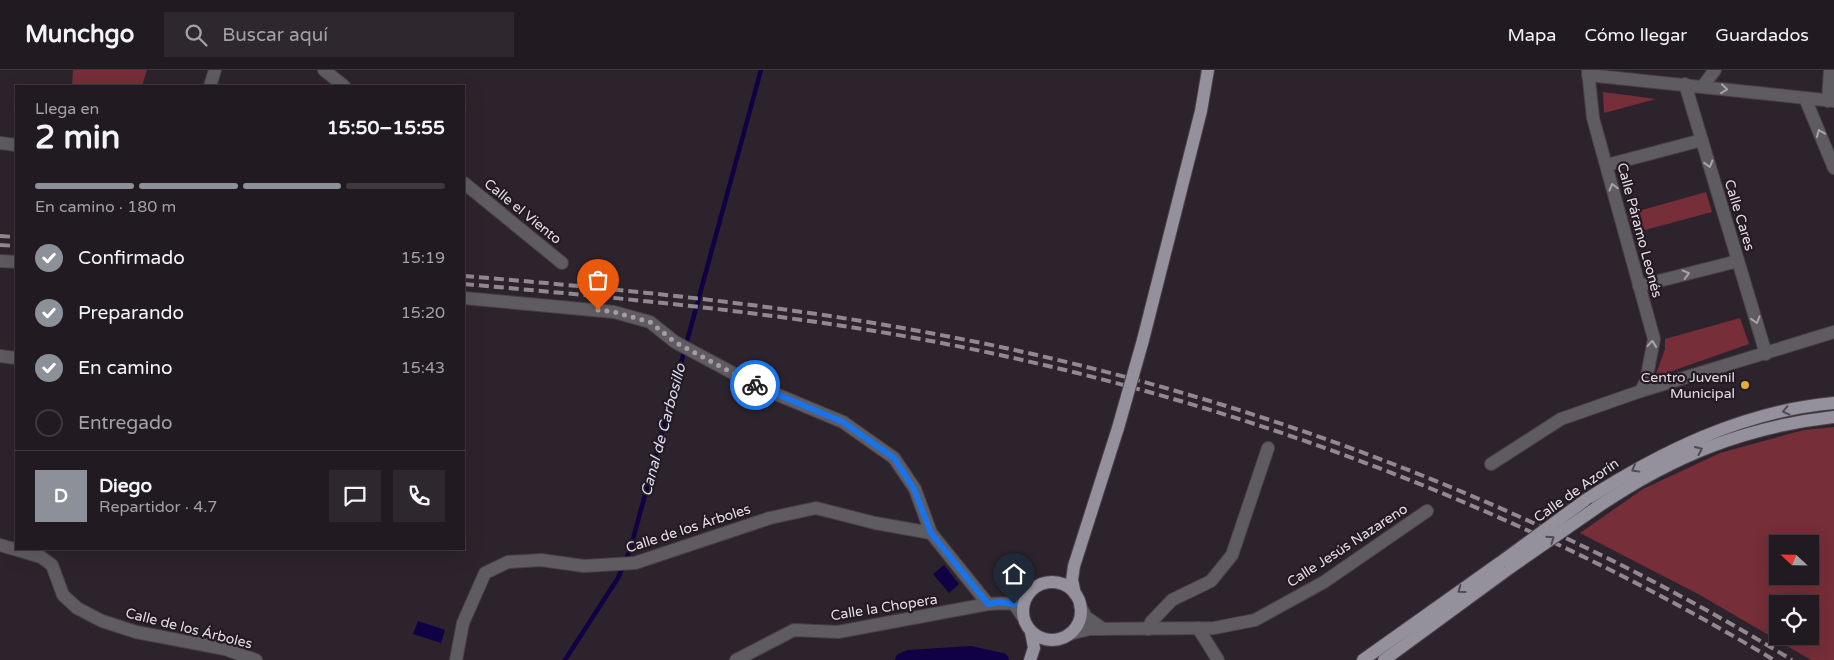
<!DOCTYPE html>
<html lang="es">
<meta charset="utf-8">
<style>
:root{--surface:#221a21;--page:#2e272e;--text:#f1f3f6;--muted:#a2a1a5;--line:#3f383f;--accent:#8c9099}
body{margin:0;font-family:"Varela Round",sans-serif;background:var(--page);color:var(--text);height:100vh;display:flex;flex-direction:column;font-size:19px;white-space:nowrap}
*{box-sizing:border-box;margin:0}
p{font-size:16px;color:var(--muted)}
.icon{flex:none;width:28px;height:28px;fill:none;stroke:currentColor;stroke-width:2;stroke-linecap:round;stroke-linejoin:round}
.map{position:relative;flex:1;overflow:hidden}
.sheet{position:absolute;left:15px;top:15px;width:450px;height:465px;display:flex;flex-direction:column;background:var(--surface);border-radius:0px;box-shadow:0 5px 20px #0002,0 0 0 1px var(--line)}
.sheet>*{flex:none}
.needle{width:32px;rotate:292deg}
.controls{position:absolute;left:1769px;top:465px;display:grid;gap:10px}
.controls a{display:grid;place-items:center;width:50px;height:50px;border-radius:0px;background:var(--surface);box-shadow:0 5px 20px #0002,0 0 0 1px var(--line);font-size:25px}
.pin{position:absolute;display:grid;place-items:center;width:42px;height:42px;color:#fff;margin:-51px -21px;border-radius:50% 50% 50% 0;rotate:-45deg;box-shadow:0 0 5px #0007}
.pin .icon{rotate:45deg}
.courier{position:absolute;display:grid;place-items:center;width:50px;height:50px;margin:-25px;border:4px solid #1a73e8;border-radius:50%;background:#fff;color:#222;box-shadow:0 1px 6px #0007}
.summary em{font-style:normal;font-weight:700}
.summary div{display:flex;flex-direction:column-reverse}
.summary{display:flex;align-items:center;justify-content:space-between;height:85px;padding:0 20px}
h1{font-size:32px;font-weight:700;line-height:38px}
.bar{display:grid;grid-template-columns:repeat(4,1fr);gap:8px 5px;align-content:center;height:60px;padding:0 20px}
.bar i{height:6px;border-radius:4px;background:var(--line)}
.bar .on{background:var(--accent)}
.bar p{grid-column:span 4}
.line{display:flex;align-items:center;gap:12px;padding:0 20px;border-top:1px solid var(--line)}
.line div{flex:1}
.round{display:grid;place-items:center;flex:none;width:52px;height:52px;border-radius:0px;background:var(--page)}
ol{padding:0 20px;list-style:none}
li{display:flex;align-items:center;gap:15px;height:55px}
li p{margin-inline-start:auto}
li .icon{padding:5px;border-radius:50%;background:var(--accent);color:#fff;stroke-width:4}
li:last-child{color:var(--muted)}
li i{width:28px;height:28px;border:2px solid var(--line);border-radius:50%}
header{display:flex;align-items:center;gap:30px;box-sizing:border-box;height:70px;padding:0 25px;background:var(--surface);border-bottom:1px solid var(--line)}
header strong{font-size:24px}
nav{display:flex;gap:28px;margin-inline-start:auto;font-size:18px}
.search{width:350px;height:45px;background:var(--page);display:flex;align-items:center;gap:12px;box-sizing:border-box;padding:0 18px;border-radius:0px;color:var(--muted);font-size:19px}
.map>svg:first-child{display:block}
.green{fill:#762e38;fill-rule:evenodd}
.water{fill:#100044}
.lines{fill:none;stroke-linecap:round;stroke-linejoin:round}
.stream{stroke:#100044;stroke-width:4.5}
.canal{stroke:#100044;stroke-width:14}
.minor-casing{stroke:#4a4149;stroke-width:14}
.major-casing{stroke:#4a4149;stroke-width:14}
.minor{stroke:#5e5c61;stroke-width:12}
.major{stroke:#94909c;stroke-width:12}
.rail{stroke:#918991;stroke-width:4;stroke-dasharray:10 5;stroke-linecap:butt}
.major-bridge-casing{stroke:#4a4149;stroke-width:14;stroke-linecap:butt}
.major-bridge{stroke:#94909c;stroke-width:12}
.oneway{stroke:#a8a4a9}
.oneway2{stroke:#504953}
.done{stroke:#a49da4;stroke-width:5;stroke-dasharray:0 9}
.route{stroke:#1a73e8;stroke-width:6}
.poi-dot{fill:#e2af34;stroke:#231a23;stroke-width:2}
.labels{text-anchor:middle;stroke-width:4.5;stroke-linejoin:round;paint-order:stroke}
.street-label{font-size:14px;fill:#e4dee4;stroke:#231a23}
.poi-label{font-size:14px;fill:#e4dee4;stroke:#231a23;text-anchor:end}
.water-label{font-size:15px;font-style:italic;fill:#d8dbf0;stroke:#231a23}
</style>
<header>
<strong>Munchgo</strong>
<div class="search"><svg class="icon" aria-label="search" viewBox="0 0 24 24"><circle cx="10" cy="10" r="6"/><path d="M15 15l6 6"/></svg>Buscar aquí</div>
<nav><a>Mapa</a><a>Cómo llegar</a><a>Guardados</a></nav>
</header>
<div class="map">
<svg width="1834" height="590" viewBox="0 0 1834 590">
<rect width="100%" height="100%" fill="#2d232c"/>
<g class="green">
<polygon points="73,0 147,0 142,16 72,16"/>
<polygon points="1603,22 1656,29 1604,43"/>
<polygon points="1706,122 1712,142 1634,163 1628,144"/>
<polygon points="1740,248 1749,274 1655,307 1665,279 1665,269"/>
<path d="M1834,357V590H1811L1700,525L1580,463L1643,419L1720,383L1804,360ZM1778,474H1810V506H1778ZM1778,534H1810V566H1778Z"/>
</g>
<g class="water">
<polygon points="944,495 959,514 949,523 933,504"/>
<polygon points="418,551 445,560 441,573 413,564"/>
</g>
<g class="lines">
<polyline class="stream" points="565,590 618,508 630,480 761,0"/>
<polyline class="canal" points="902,590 909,587 971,583 1002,590"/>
<g class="minor-casing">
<g id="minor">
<polyline points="324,0 344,16"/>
<polyline points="1588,0 1593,48 1654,269 1646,311 1641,321"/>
<polyline points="1588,5 1834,31"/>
<polyline points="1685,14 1766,284"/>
<polyline points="210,16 215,0"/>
<polyline points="1703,16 1715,0"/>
<polyline points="1805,28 1834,98"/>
<polyline points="1828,31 1830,0"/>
<polyline points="0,73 16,75"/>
<polyline points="1607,95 1702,70"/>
<polyline points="464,113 562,193"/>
<polyline points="0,191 16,192"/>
<polyline points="1639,216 1738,191"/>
<polyline points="464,228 614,242 650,252 675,272 759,317 843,352 894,388 915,419 931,463 988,534"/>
<polyline points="0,286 16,288"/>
<polyline points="1491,394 1561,349 1641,321 1834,262"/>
<polyline points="0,475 41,487 52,495 63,525 77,538 102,551 136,562 225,579 256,590"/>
<polyline points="1014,534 1023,547"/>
<polyline points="1080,536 1086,547 1103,559"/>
<polyline points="1198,558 1218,590"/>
<polyline points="1148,559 1151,552 1172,530 1211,511 1232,485 1268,378"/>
<polyline points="1069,564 1090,559 1214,558 1255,550 1324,512 1427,441"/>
<polyline points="456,590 463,553 485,503 508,492 541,490 584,496 635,493 770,448 816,438 875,453 931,463"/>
<path d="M736,590L794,560L838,562L988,534C1002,532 1016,537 1026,528"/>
</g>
</g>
<g class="major-casing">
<g id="major">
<polyline points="1143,270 1201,41 1208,0"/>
<path d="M1584,431C1660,382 1743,341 1834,333"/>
<path d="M1596,438C1671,387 1743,357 1834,347"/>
<circle cx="1052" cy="541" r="29"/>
<polyline points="1075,524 1072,510 1074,496 1118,358"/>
<polyline points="1030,590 1034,578 1031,562"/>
<polyline points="1363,590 1501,492"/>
<polyline points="1384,590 1511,497"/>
</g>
</g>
<use href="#minor" class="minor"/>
<use href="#major" class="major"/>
<g class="rail">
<polyline points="0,166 16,167"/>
<polyline points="0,175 16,176"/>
<path d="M464,206C620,219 776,234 930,263C1230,318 1532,431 1792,590"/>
<path d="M464,214C620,228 777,242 931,271C1227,327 1516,435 1774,590"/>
</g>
<g class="major-bridge-casing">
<g id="major-bridge">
<polyline points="1118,358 1143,270"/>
<polyline points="1501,492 1584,431"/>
<polyline points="1511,497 1596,438"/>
</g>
</g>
<use href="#major-bridge" class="major-bridge"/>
</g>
<defs><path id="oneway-chevron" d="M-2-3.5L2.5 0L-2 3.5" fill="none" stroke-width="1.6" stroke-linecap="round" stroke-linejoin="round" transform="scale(1.25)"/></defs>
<g class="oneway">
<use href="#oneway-chevron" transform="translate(1724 19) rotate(6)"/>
<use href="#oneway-chevron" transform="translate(1820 63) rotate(-112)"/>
<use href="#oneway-chevron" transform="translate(1709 94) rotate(73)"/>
<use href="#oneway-chevron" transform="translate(1613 117) rotate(-105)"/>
<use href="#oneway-chevron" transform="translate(1686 204) rotate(-14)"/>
<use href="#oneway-chevron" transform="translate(1756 250) rotate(73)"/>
<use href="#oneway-chevron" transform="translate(1652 274) rotate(-85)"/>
</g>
<g class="oneway2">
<use href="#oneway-chevron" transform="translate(1786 341) rotate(167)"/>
<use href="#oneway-chevron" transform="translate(1699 380) rotate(-24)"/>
<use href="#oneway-chevron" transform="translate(1635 399) rotate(151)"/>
<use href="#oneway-chevron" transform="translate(1551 469) rotate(-35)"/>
<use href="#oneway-chevron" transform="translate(1461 520) rotate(144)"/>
</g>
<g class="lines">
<polyline class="done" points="598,240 614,242 650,252 675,272 755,315"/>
<polyline class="route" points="755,315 843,352 894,388 914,419 931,463 988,534 1000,532 1014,534"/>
</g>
<circle class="poi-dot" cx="1745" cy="315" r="5"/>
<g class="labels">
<g class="street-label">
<text transform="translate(523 141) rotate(39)" y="5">Calle el Viento</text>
<text transform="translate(1740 145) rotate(73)" y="5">Calle Cares</text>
<text transform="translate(1640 160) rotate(75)" y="5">Calle Páramo Leonés</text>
<text transform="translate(1576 420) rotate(-35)" y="5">Calle de Azorín</text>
<text transform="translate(688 458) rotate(-18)" y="5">Calle de los Árboles</text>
<text transform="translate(1347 475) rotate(-33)" y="5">Calle Jesús Nazareno</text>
<text transform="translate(884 537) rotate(-9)" y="5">Calle la Chopera</text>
<text transform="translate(189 558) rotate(14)" y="5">Calle de los Árboles</text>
</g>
<g class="poi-label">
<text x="1735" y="312">Centro Juvenil<tspan x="1735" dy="16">Municipal</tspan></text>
</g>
<g class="water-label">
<text transform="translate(663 360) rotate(-75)" y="5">Canal de Carbosillo</text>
</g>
</g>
</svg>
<div class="controls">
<a><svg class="needle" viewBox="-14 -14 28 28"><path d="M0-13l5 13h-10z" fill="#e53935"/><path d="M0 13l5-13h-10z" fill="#a2a1a5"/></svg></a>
<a><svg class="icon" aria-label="locate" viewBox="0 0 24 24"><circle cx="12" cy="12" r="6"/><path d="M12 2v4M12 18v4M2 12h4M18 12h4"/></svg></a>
</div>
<div class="pin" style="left:598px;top:240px;background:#ea580c"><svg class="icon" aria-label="bag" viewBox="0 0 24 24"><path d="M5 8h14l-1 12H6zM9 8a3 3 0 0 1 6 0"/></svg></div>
<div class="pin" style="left:1014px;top:534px;background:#1f2937"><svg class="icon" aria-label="home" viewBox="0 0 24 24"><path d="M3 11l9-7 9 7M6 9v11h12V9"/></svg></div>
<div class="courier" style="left:755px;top:315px"><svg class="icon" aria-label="bike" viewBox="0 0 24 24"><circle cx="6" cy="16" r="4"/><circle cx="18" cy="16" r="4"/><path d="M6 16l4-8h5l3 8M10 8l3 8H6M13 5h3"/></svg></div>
<section class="sheet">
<div class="summary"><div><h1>2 min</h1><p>Llega en</p></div><em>15:50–15:55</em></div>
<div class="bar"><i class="on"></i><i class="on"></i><i class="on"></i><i></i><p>En camino · 180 m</p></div>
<ol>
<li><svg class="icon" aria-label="check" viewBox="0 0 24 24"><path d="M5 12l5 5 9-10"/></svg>Confirmado<p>15:19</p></li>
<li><svg class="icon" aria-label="check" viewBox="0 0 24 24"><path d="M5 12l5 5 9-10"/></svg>Preparando<p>15:20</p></li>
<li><svg class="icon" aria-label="check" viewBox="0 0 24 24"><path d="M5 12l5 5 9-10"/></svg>En camino<p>15:43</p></li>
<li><i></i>Entregado</li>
</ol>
<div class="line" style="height:90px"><b class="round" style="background:var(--accent);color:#fff">D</b><div><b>Diego</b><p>Repartidor · 4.7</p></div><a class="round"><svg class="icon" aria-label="chat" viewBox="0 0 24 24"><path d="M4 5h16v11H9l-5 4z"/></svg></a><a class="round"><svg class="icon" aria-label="phone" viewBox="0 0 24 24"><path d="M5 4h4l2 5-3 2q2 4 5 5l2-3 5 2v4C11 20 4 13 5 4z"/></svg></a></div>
</section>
</div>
